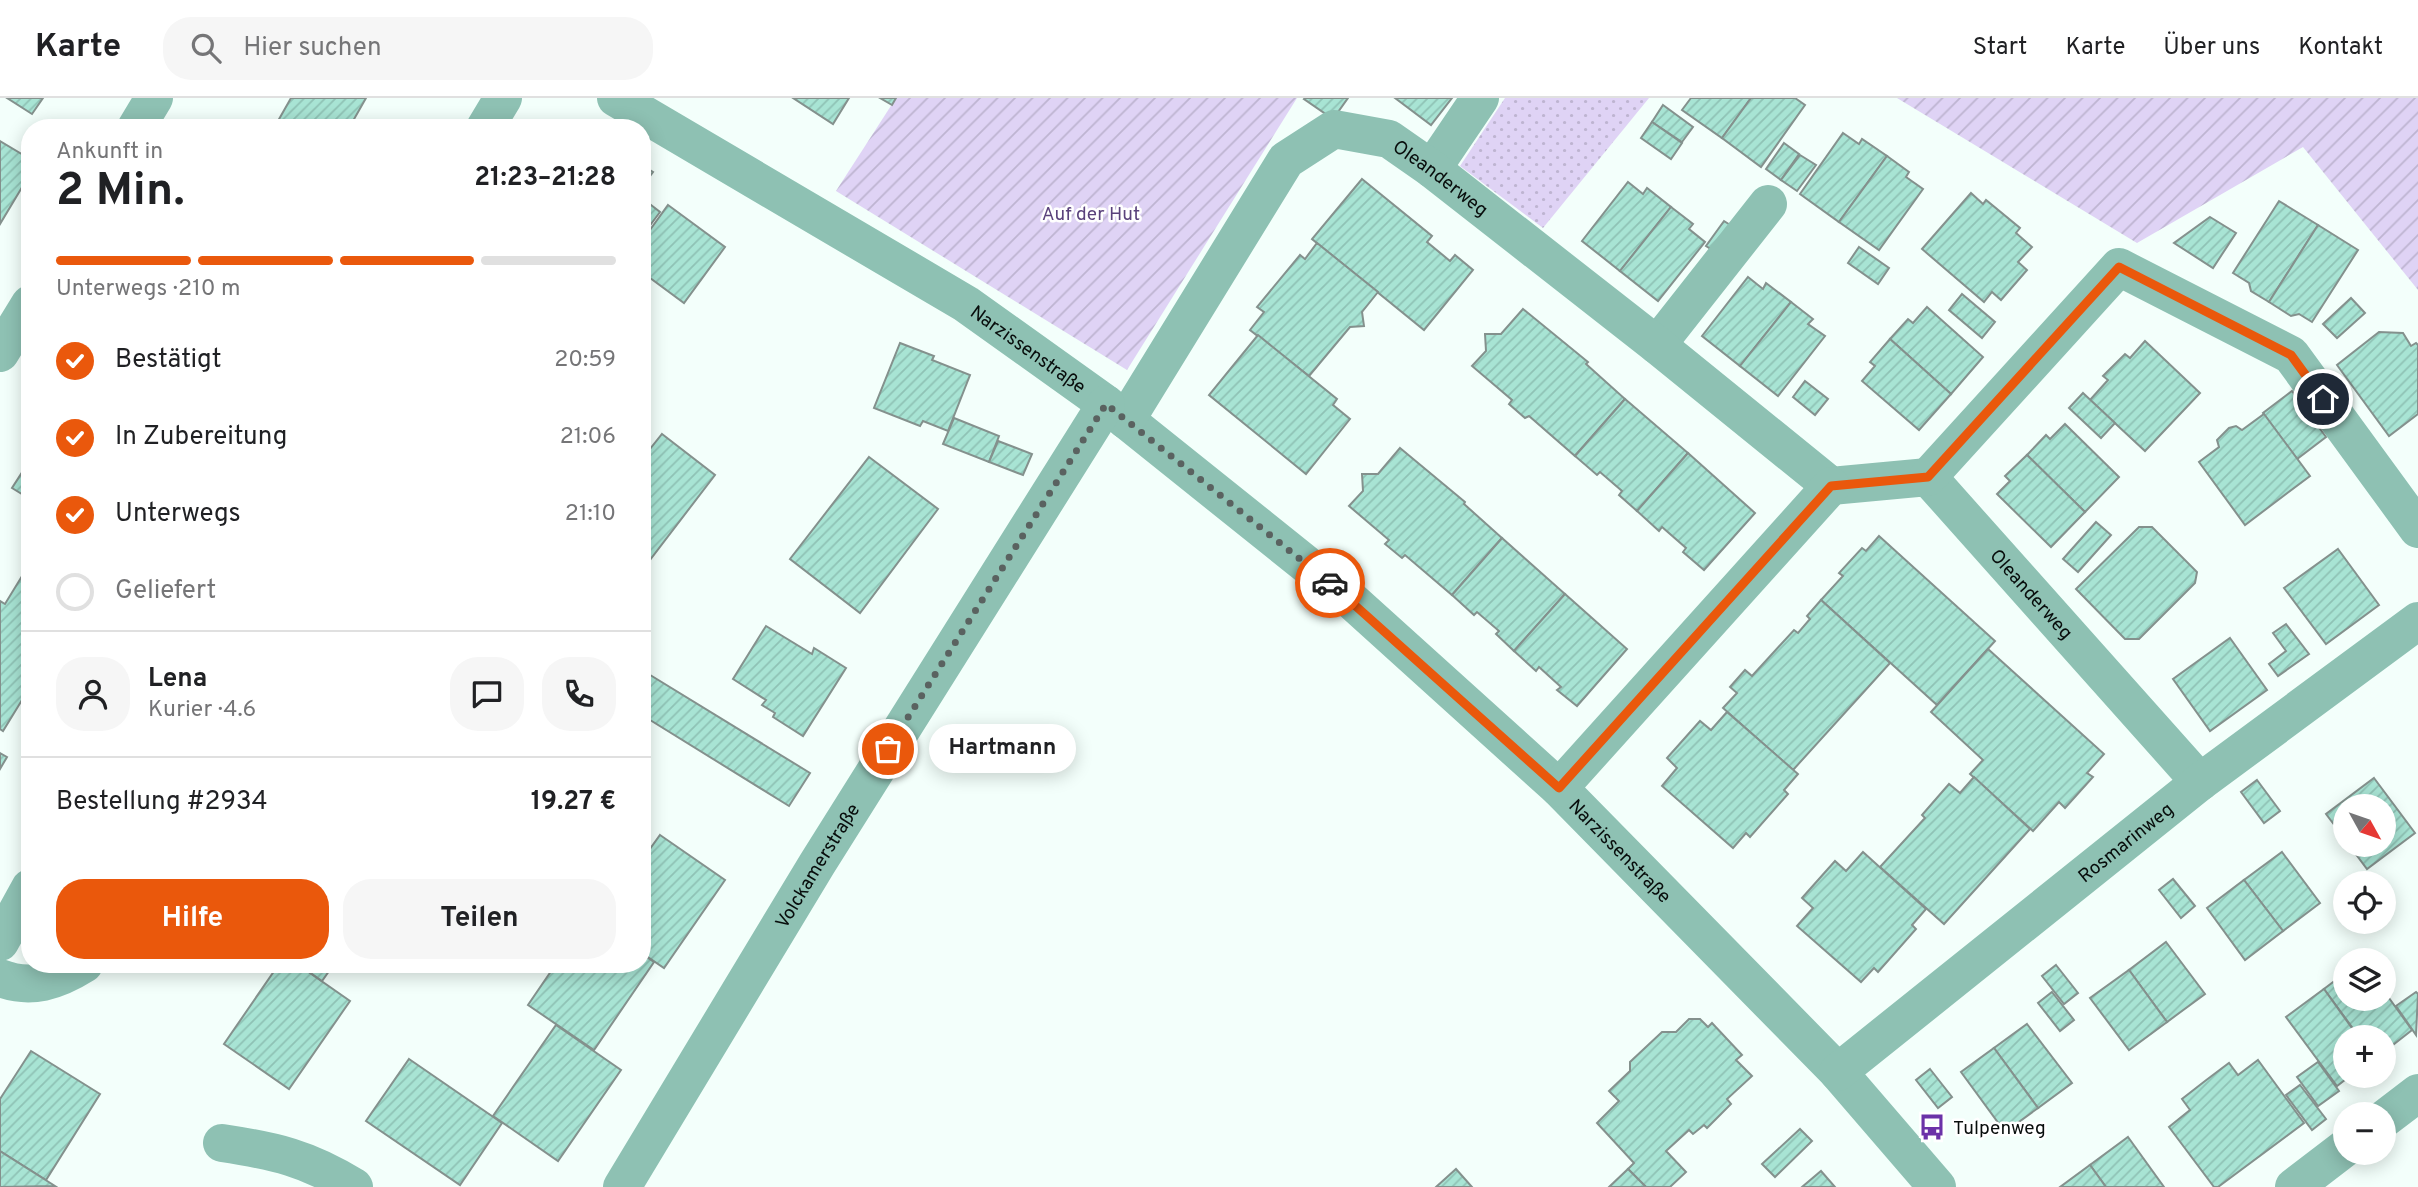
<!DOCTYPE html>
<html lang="de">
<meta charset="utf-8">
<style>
:root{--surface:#fff;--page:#f6f6f6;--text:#202124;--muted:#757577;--line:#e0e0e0;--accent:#ea580c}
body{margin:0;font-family:Overpass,sans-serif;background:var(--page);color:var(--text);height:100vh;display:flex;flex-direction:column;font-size:26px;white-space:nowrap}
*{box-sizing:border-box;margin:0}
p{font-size:23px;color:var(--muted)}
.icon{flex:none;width:38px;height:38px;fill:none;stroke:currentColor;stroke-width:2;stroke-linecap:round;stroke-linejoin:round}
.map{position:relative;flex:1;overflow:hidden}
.details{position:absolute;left:21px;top:21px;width:630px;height:854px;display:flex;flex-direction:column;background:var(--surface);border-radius:28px;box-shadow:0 4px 18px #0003}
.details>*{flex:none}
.needle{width:46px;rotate:130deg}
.buttons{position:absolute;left:2333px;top:696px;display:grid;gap:14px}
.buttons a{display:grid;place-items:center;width:63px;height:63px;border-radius:50%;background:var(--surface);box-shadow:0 4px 18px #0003;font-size:35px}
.pin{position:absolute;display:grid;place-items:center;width:60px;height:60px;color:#fff;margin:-30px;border:4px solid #fff;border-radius:50%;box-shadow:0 2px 7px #0007}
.courier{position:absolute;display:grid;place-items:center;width:70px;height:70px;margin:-35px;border:5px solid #ea580c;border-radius:50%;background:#fff;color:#222;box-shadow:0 2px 9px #0007}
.bubble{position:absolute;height:49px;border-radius:24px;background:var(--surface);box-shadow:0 4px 18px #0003;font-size:23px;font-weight:700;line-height:49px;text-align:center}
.headline em{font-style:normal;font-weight:700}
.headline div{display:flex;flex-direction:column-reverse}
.headline{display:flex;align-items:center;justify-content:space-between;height:119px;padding:0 35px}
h1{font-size:46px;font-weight:700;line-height:52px}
.bar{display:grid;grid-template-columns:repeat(4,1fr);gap:10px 7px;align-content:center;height:84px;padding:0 35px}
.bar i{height:9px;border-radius:5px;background:var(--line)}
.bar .selected{background:var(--accent)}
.bar p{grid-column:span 4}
.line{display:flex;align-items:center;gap:18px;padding:0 35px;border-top:2px solid var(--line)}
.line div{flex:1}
.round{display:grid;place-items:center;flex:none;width:74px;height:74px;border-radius:28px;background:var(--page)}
ol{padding:0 35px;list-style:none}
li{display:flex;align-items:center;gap:21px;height:77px}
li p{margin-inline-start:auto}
li .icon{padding:7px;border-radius:50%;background:var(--accent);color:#fff;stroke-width:4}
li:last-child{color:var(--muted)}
li i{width:38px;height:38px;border:4px solid var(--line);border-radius:50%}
.cta{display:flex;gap:14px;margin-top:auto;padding:14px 35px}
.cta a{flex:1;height:80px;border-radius:28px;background:var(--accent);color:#fff;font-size:28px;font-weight:700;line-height:80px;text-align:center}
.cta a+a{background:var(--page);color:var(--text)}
header{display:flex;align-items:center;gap:42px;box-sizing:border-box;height:98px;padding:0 35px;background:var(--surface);border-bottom:2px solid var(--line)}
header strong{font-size:33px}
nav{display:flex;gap:38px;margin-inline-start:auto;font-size:24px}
.search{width:490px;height:63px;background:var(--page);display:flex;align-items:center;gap:18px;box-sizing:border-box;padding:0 24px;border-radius:28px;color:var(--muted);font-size:26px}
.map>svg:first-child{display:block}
.grass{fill:url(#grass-dots)}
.garden{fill:url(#garden-furrows)}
.building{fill:url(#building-hatch);stroke:#84918d;stroke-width:2}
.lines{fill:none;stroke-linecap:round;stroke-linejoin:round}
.minor{stroke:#8ec1b3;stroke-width:38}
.done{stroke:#5a6260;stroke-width:7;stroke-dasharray:0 12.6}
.route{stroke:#ea580c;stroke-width:9}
.labels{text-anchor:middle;stroke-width:5;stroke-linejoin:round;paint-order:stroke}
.street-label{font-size:19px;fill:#080d0c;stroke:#fff}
.park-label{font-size:19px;fill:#5a427c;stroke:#fff}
.poi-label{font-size:19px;fill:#080d0c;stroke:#fff;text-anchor:start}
</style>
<header>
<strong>Karte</strong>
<div class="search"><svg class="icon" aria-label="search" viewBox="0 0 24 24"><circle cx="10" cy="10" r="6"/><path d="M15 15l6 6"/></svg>Hier suchen</div>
<nav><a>Start</a><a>Karte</a><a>Über uns</a><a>Kontakt</a></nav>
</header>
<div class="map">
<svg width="2418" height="1089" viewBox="0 0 2418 1089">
<defs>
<pattern id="grass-dots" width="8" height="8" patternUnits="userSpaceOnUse" patternTransform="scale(1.75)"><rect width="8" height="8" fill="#dfd3f5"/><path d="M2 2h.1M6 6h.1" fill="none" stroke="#beb4d1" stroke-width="1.8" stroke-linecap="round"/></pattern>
<pattern id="garden-furrows" width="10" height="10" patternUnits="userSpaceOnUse" patternTransform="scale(1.75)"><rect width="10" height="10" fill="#dfd3f5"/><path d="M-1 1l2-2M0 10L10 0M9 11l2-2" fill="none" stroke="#beb4d1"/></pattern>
<pattern id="building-hatch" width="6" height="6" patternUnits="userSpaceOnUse" patternTransform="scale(1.75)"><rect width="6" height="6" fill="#a8e4d4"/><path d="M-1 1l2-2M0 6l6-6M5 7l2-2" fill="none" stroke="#8fc2b5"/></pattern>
</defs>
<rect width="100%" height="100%" fill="#f3fffb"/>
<polygon class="grass" points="1505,0 1649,0 1543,130 1460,68"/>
<g class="garden">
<polygon points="896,0 1297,0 1127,272 836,93"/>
<polygon points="1897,0 2418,0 2418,192 2303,49 2137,145"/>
</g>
<g class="building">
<polygon points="7,0 43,0 32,16"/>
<polygon points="291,0 366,0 349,30 274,30"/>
<polygon points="793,0 849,0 833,26"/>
<polygon points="880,0 896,0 892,7"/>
<polygon points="1305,0 1348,0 1333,21 1304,1"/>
<polygon points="1395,0 1452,0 1431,27"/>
<polygon points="1691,0 1751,0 1722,40 1682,12"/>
<polygon points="1751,0 1795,0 1805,7 1761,69 1722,40"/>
<polygon points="1663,7 1693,29 1682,44 1652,24"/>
<polygon points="1652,24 1682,45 1671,61 1641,40"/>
<polygon points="1843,35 1859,46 1862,41 1887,58 1839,124 1800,96"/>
<polygon points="0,43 30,61 30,76 0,126"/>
<polygon points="1784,45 1799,56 1781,82 1766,71"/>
<polygon points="1800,57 1816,67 1797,93 1781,82"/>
<polygon points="1887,58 1909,74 1906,79 1923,91 1879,152 1839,124"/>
<polygon points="642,67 653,74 642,89"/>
<polygon points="1362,81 1432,138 1427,144 1450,163 1455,157 1473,172 1424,232 1312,141"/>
<polygon points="1628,84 1643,96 1647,90 1671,109 1620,173 1582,143"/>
<polygon points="1971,95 1983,106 1986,102 2020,130 2016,135 2032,149 2018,164 2027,172 2001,202 1992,194 1984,204 1922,151"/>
<polygon points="642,100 660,114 642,138"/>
<polygon points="2279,103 2318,127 2269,204 2251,193 2249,185 2233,175"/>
<polygon points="668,107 725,149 684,205 642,174 642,143"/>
<polygon points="1671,109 1693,126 1689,131 1705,144 1658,203 1620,173"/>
<polygon points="2210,119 2236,135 2213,170 2174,145"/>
<polygon points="1724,123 1738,132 1720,157 1706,148"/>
<polygon points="2318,127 2358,152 2312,224 2299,216 2291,218 2269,204"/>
<polygon points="1317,145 1378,194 1362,214 1364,228 1350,229 1309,278 1250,232 1264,214 1257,209 1300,157 1305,161"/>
<polygon points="1859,149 1889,170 1878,186 1848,165"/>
<polygon points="1748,179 1763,191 1766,185 1791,204 1740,268 1702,238"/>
<polygon points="1962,196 1995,224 1982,240 1949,212"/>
<polygon points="2351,200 2365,215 2337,240 2323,226"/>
<polygon points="1791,204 1813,221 1808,226 1825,238 1778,298 1740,268"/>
<polygon points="1927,209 1983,259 1951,296 1890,241 1908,221 1913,225"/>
<polygon points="1523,211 1588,264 1586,266 1625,301 1575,358 1529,318 1525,320 1509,306 1512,302 1472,268 1486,253 1485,236 1501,236"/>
<polygon points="2379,234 2403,235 2411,248 2416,245 2418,247 2418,316 2389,338 2337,267"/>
<polygon points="1258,237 1337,301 1333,307 1350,321 1306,376 1209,297"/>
<polygon points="1890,241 1951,296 1919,332 1862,283 1875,268 1870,264"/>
<polygon points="2145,243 2200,295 2145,353 2090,302 2108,282 2103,278 2125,256 2130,260"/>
<polygon points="900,245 934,258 932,262 970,277 948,333 923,323 920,328 874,310"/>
<polygon points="1805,283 1828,301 1815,317 1793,299"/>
<polygon points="2292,293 2326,339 2297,361 2263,315"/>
<polygon points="2083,295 2115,325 2101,340 2069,310"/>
<polygon points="1625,301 1688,355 1637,413 1619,397 1622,393 1600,374 1597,377 1575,358"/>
<polygon points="2264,316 2310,378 2245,427 2199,364 2219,349 2217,342 2229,330 2236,328 2242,332"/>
<polygon points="954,320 999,338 989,364 943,346"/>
<polygon points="2065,326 2119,379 2085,414 2027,357 2046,337 2050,341"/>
<polygon points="662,336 715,377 643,471 642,361"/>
<polygon points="998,343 1032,356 1023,377 989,364"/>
<polygon points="1400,350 1465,404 1464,406 1502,440 1452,497 1405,457 1402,460 1385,446 1389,442 1349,408 1363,393 1362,376 1378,376"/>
<polygon points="1688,355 1755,415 1704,472 1683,454 1686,450 1662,429 1659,433 1637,413"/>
<polygon points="2027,357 2085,414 2051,449 1997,396 2010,383 2005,378"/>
<polygon points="869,359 938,411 860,515 790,461"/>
<polygon points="30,362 30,401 12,390"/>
<polygon points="2096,424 2111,437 2078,474 2063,461"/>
<polygon points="2139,429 2152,429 2197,474 2195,485 2139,541 2125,541 2076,491"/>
<polygon points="1879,438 1995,543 1937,607 1821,502 1843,478 1839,475 1862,450 1866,453"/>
<polygon points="1502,440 1565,496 1514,553 1496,536 1499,533 1477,514 1474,517 1452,497"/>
<polygon points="2338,451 2379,507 2326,546 2284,490"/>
<polygon points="30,465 30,589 3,633 0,631 0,503 5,506"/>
<polygon points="1565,496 1627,551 1577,608 1557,592 1561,589 1539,569 1536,573 1514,553"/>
<polygon points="1821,502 1890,565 1793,672 1723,610 1737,595 1730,589 1745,572 1752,578 1794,532 1798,535 1810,521 1807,518"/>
<polygon points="2286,526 2309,556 2278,578 2269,566 2286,553 2273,535"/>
<polygon points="766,528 812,556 814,550 846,570 803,638 773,619 775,615 762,607 766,602 733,581"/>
<polygon points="2230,540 2267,592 2210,633 2173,581"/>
<polygon points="1988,551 2104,656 2087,675 2093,679 2065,710 2059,704 2033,733 1970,676 1983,662 1931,614"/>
<polygon points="642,572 810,675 789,708 642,617"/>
<polygon points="1727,614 1798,676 1784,692 1788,696 1750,739 1746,735 1733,750 1662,688 1677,670 1667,660 1700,623 1711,632"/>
<polygon points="0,655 7,659 0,671"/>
<polygon points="1974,679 2030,731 1944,826 1880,769 1925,720 1922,717 1949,686 1960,695"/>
<polygon points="2374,680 2415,735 2367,771 2349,747 2384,747 2384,709 2345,709 2345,741 2326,716"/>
<polygon points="2257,682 2280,713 2264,725 2241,694"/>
<polygon points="660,737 725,782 664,870 642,855 642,762"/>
<polygon points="1863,754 1926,811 1912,827 1916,831 1878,874 1874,870 1861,884 1797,828 1813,810 1802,800 1835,763 1846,773"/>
<polygon points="2282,754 2320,805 2283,833 2244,782"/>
<polygon points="2173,781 2195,808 2181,820 2159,792"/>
<polygon points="2244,782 2283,833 2245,862 2207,810"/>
<polygon points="2166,844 2205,896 2167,924 2129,872"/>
<polygon points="642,856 654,864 594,952 528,907 556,866 642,866"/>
<polygon points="279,866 297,866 350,903 289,991 224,946"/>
<polygon points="298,866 334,866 322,883"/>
<polygon points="2056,867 2078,895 2064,906 2042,878"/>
<polygon points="2129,872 2167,924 2129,952 2090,900"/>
<polygon points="2345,875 2345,901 2384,901 2384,893 2412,932 2384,954 2384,940 2360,940 2324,891"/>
<polygon points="2324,891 2359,940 2345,940 2345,978 2350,978 2337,988 2286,919"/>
<polygon points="2052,894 2074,922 2060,933 2038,905"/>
<polygon points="2416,894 2418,896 2416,937 2396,908"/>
<polygon points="1689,921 1700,921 1708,929 1712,925 1742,957 1736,962 1752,978 1727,1001 1731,1006 1707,1030 1704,1027 1693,1036 1689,1032 1666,1053 1686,1074 1670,1089 1646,1089 1628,1071 1634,1065 1597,1025 1619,1003 1609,993 1630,973 1630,964 1662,934 1676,934"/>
<polygon points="2027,926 2072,985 2038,1010 1994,950"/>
<polygon points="556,927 621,972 558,1063 493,1018"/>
<polygon points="1994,950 2038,1010 2005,1034 1961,974"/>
<polygon points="31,953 100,996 46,1082 0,1053 0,1001"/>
<polygon points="409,961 502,1025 460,1087 366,1023"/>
<polygon points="2258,962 2304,1025 2218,1089 2214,1089 2169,1029 2190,1012 2182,1001 2205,983 2229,965 2238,977"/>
<polygon points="2318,964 2339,993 2318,1008 2297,979"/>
<polygon points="1930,971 1952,999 1938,1010 1916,982"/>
<polygon points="2300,987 2326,1021 2312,1032 2286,997"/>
<polygon points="1800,1031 1812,1043 1775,1079 1762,1066"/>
<polygon points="2128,1039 2164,1089 2106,1089 2090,1067"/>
<polygon points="0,1053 55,1088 0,1089"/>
<polygon points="2090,1067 2106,1089 2060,1089"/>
<polygon points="1456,1071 1472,1089 1436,1089"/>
<polygon points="1628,1071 1646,1089 1609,1089"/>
<polygon points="1821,1073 1835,1089 1802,1089"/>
</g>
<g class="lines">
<g class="minor">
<path id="s1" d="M616,0L966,206L1106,306L1352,503L1559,690L1838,974L1937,1089"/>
<polyline points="136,30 154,0"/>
<polyline points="485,30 503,0"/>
<polyline points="1432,71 1480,0"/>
<polyline points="1657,247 1768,106"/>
<polyline points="0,255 30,206"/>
<path id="s2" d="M1126,322L1286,62L1334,31L1389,41L1432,71L1657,247L1831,388L1928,379L2200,684"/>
<polyline points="1928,379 2119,169 2291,257 2418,431"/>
<polyline points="1559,690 1831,388"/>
<polyline points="0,844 30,790"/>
<path d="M0,880C31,892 57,883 84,866"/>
<path id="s3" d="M1838,974L2200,684L2418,523"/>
<polyline points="2384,1021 2418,995"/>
<path d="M222,1045C275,1053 307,1060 354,1089"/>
<path id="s4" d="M622,1089L817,766L1106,306"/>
<polyline points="2294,1089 2345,1050"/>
</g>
</g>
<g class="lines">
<polyline class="done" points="888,651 1106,306 1330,485"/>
<polyline class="route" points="1330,485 1559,690 1831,388 1928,379 2119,169 2291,257 2323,301"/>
</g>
<defs>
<g id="bus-bare" transform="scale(2.1)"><path d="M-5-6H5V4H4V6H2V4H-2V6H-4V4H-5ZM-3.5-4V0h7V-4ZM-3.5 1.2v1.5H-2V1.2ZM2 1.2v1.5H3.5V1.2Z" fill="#6b32a8" stroke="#fff" stroke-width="2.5" paint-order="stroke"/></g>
</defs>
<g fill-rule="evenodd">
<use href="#bus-bare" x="1932" y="1029"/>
</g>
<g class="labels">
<g class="street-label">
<text dy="7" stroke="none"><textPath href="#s2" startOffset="483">Oleanderweg</textPath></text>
<text dy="7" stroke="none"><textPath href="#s1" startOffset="483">Narzissenstraße</textPath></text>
<text dy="7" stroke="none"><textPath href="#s2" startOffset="1234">Oleanderweg</textPath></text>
<text dy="7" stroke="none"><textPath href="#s3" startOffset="368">Rosmarinweg</textPath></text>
<text dy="7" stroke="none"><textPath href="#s1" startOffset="1260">Narzissenstraße</textPath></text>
<text dy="7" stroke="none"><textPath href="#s4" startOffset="376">Volckamerstraße</textPath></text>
</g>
<g class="park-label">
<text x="1091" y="122">Auf der Hut</text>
</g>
<g class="poi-label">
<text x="1953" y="1036">Tulpenweg</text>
</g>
</g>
</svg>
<div class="buttons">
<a><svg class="needle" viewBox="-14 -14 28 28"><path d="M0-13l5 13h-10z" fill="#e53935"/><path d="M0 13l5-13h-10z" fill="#757577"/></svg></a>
<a><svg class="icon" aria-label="locate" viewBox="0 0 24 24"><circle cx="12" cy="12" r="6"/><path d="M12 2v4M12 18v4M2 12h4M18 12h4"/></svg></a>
<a><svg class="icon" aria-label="layers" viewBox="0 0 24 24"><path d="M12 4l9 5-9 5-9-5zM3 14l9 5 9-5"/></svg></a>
<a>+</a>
<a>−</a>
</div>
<div class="pin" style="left:888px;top:651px;background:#ea580c"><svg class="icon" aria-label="bag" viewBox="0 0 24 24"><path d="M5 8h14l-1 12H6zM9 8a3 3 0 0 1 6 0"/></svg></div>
<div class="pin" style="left:2323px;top:301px;background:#1f2937"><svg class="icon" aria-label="home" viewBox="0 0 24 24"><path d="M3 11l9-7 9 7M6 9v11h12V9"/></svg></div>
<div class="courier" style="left:1330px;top:485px"><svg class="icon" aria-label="car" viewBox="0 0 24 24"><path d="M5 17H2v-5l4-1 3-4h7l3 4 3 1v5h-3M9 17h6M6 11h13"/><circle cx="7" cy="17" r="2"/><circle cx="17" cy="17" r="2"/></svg></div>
<div class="bubble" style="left:929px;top:626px;width:147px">Hartmann</div>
<section class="details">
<div class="headline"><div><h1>2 Min.</h1><p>Ankunft in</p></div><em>21:23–21:28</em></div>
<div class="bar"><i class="selected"></i><i class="selected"></i><i class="selected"></i><i></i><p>Unterwegs · 210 m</p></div>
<ol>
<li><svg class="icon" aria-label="check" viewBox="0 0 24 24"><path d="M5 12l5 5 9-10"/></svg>Bestätigt<p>20:59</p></li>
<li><svg class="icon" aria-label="check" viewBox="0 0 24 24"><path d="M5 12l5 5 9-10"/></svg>In Zubereitung<p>21:06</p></li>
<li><svg class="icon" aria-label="check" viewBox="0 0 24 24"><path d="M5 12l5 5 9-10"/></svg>Unterwegs<p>21:10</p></li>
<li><i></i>Geliefert</li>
</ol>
<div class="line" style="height:126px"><a class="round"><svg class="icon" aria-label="person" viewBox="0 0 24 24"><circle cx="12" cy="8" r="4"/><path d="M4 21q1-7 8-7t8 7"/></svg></a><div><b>Lena</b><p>Kurier · 4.6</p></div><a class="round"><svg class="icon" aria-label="chat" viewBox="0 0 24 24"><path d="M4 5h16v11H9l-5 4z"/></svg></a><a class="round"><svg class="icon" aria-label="phone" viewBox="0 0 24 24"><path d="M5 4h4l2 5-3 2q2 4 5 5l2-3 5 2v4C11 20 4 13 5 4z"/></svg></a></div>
<div class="line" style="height:91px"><div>Bestellung #2934</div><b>19.27 €</b></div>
<div class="cta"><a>Hilfe</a><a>Teilen</a></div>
</section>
</div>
